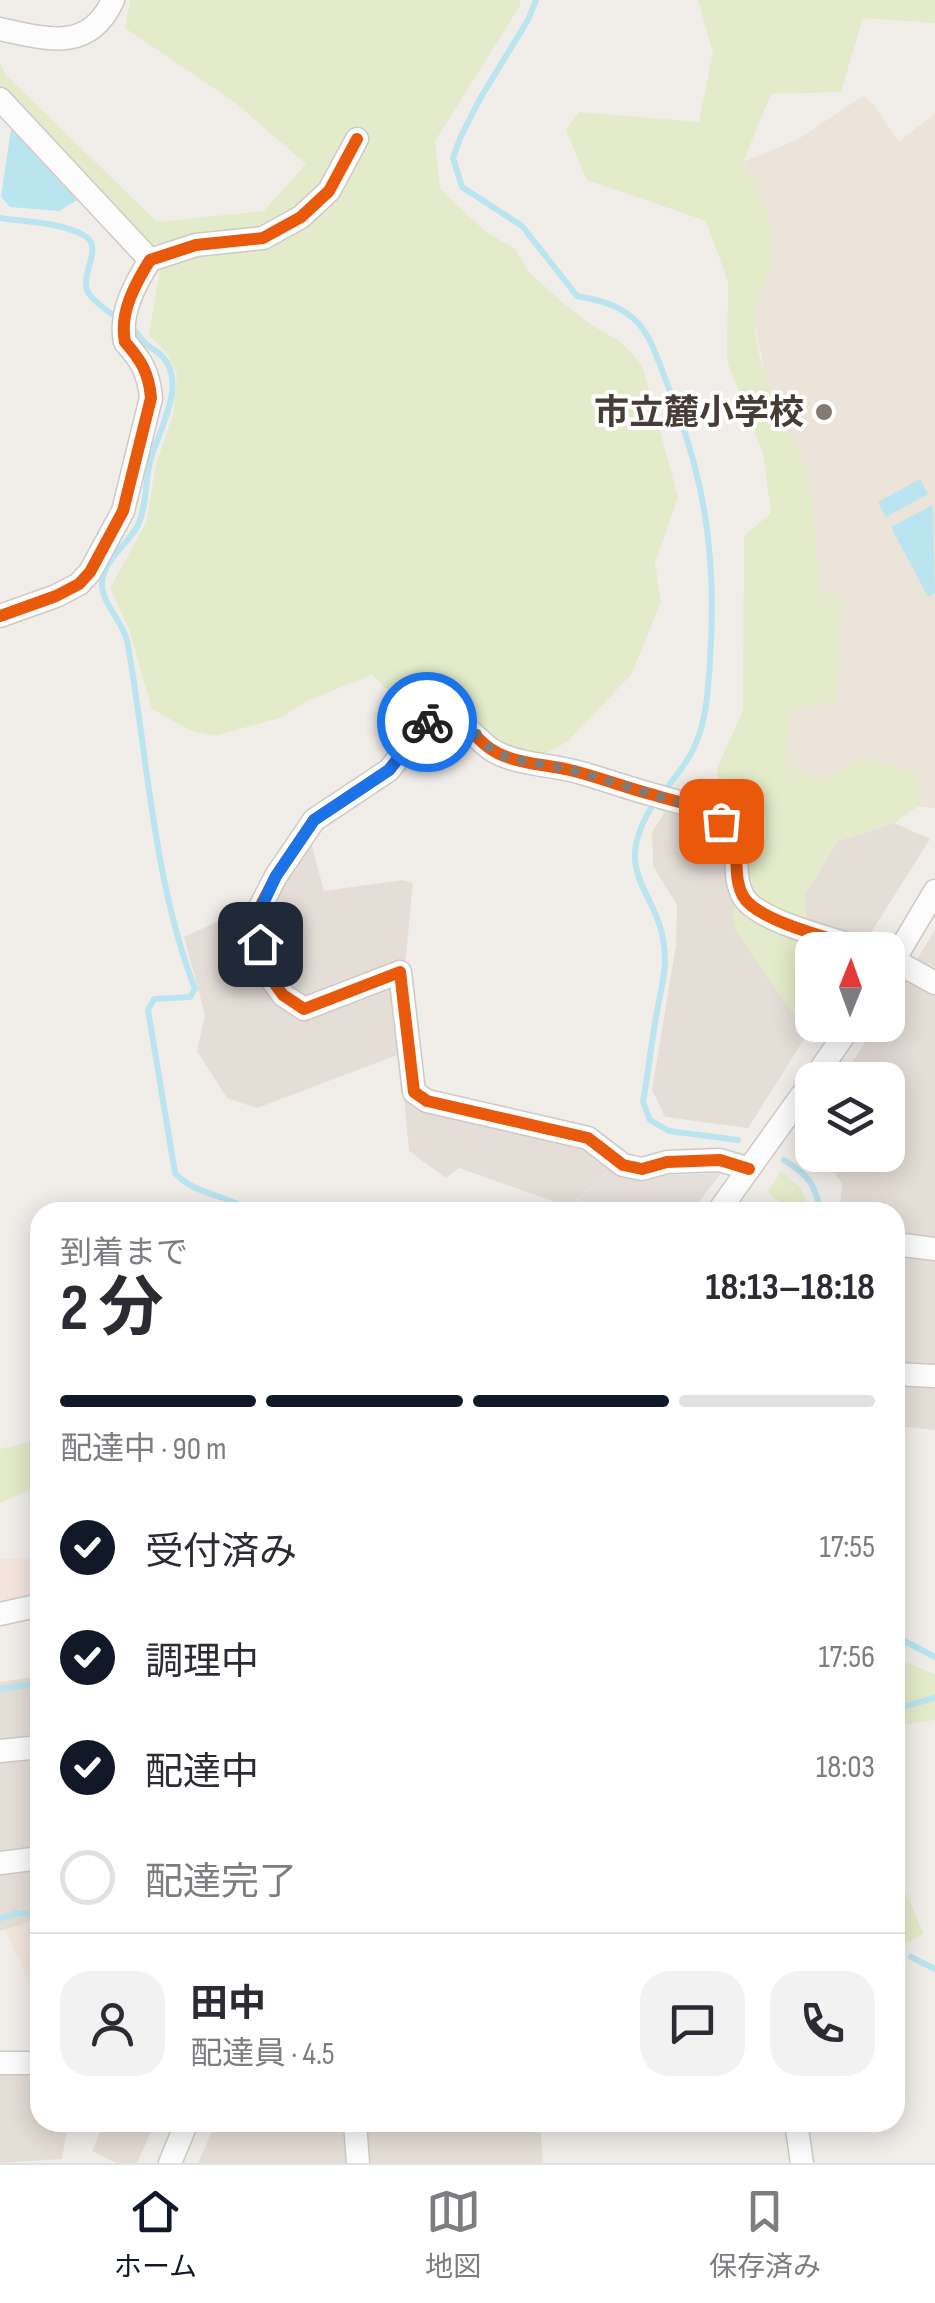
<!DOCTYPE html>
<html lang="ja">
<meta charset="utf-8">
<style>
:root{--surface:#fff;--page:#f2f2f3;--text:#2b2b33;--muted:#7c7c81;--line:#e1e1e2;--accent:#111827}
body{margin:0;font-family:"Sofia Sans Condensed","Noto Sans JP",sans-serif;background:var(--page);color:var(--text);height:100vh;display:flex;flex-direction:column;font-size:38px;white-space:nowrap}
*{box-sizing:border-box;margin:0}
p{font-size:32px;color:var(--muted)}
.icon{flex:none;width:55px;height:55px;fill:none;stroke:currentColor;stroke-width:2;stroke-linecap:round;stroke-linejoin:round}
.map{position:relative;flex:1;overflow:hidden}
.panel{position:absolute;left:30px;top:1202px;width:875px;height:930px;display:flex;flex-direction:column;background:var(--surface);border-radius:30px;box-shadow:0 5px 25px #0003}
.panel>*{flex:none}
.needle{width:65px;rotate:1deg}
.controls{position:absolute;left:795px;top:932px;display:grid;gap:20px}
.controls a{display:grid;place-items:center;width:110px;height:110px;border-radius:20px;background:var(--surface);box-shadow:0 5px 25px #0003;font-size:50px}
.pin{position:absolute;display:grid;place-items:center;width:85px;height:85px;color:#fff;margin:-42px;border-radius:20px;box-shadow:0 5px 15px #0006}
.courier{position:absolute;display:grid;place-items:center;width:100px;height:100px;margin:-50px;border:8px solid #1a73e8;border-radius:50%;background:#fff;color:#222;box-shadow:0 2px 12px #0007}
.head em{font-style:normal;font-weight:700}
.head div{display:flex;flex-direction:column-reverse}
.head{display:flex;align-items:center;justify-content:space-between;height:170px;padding:0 30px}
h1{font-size:65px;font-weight:700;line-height:75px}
.bar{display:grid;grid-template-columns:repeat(4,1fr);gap:15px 10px;align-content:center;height:120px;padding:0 30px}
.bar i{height:12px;border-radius:8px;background:var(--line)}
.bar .on{background:var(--accent)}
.bar p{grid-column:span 4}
.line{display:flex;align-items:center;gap:25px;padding:0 30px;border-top:2px solid var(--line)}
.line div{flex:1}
.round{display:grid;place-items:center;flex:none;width:105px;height:105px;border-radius:30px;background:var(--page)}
ol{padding:0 30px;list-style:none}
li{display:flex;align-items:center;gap:30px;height:110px}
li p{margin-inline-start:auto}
li .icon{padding:10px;border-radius:50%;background:var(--accent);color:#fff;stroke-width:4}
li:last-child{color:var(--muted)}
li i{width:55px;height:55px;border:5px solid var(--line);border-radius:50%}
.tabs{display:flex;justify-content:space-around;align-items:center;height:140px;border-top:2px solid var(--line);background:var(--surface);font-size:28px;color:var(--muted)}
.tabs a{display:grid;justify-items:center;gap:5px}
.tabs .on{color:var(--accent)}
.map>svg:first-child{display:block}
.residential{fill:#e5ded7}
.commercial{fill:#f4e6dd}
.industrial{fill:#e4dfdb}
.education{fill:#ece3d9}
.green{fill:#e4ebca}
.water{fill:#bae4ef}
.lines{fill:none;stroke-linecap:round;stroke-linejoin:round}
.stream{stroke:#bae4ef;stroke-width:6}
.minor-casing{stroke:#cdcac6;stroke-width:25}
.minor{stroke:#fdfcfc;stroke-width:22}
.cycleway-casing{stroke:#fff;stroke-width:19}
.cycleway{stroke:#e8590c;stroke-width:12}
.done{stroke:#827b75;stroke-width:10;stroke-dasharray:0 18}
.route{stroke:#1a73e8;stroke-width:12}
.poi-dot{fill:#827b75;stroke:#fff;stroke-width:4}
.labels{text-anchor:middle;stroke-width:8;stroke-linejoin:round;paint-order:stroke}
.poi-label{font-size:35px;font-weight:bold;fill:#473d36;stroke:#fff;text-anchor:end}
</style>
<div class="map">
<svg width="935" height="2163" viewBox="0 0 935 2163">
<rect width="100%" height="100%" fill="#f1eeea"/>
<g class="residential">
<polygon points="719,793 742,811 752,837 747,877 808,1012 812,1005 813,1025 748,1128 665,1117 652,1090 676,945 677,905 653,866 652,832 676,794"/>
<polygon points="894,823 930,839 860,950 806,929 805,893 838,841"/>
<polygon points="311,843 324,891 403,880 413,883 405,966 420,1092 581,1127 611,1168 569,1207 459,1168 446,1178 409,1151 400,1054 257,1108 227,1098 197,1051 205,1015 184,937 251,906"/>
<polygon points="935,930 935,1430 895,1426 895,1212 840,1212 842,1183 822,1155 888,1155 888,1080 841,1080 876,1025 888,1025 888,1006"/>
<polygon points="40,1676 40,1921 0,1931 0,1682"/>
<polygon points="40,2056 40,2122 68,2123 62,2159 0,2163 0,2057"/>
<polygon points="216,2122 540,2123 543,2163 198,2163"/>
<polygon points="104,2123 155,2123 137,2163 116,2163 92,2151"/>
</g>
<g class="commercial">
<polygon points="40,1553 40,1592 0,1603 0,1559 39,1558"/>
<polygon points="33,1920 40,1921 40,2004 5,1930"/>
</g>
<polygon class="industrial" points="611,1168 630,1177 721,1173 691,1212 565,1212"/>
<polygon class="education" points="863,96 873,104 899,142 935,113 935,808 783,797 788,429 765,377 754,315 759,287 773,262 770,251 771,222 743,162 797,140"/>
<g class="green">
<polygon points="130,0 520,0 520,6 435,141 440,189 485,231 515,249 530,273 563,303 593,326 620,341 642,365 678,497 655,563 661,602 631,675 567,742 539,757 502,747 435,710 404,705 372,675 307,701 280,718 214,736 189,730 152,709 129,629 110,588 146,523 156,464 173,414 177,374 168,355 149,335 160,270 0,110 0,61 5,74 157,222 264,211 306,164 234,102 125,28"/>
<path d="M698,0H935V23L863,18L841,92L771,94L743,162L771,221L770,251L773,262C738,324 762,370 788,430C794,444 804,458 807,472C815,510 816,550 820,588L842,600L837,701L791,711L784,763L820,781L864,758L916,774L921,804L894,823L838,841L805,893L806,929L828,950H812V1005L809,1012L793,1014L736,931L732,913L747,877L752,837L742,811L719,793L717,768L743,711L744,536L771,513L763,453L727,361L728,282L706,221L587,180L566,130L579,112L699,122L713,53Z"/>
<polygon points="781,1171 801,1188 811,1212 791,1212 768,1192"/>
<polygon points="40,1439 40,1486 0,1503 0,1449"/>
<polygon points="895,1658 935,1674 935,1720 895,1726"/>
<polygon points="895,1853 899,1862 896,1871 924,1934 895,1949"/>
</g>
<g class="water">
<polygon points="11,129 77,200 59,211 10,207 1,197"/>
<polygon points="920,479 928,494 886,517 878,502"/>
<polygon points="933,505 935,593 928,597 891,527"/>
</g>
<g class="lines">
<g class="stream">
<path d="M536,0L528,20L481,97L461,136L453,158L462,187L522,226L577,296C599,300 621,305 638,323C651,337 658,360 665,378C705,476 717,554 710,661C708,687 707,718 696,743C689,761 675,778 662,793"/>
<path d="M0,218C25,222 62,222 85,236C105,248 77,277 89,294C96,303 110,313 119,319"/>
<path d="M130,326C136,331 139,337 145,343C150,348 158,351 163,357C187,384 159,430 151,458C145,479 147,506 138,525C128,544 103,561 102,583C101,604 124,621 128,645C148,760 153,879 195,989L190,997L154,999L148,1010L175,1173C194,1195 229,1195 252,1212"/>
<path d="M654,803C605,881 666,888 665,963C664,981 659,999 656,1017C651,1045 648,1074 643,1102L650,1120L669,1131L738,1140"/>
<path d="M784,1160C810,1176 814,1183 821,1212"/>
<polyline points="229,1212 246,1208"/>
<polyline points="895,1636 935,1657"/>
<polyline points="0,1689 40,1683"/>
<polyline points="895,1709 935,1698"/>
<polyline points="0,1919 16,1913 40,1914"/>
<polyline points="911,1957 935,1969"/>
</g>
<g class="minor-casing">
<g id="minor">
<path d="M0,29C46,39 89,53 113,0"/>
<polyline points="0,99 150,260"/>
<path d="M0,616L56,596L79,584L90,572L123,511L151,398C149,373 141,360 125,342C119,313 135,284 150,260L196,245L263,238L301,217L329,191L357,139"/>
<polyline points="888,957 935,983"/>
<polyline points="888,970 935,891"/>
<polyline points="813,1080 851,1025"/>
<path d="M749,1169L720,1160L667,1162L642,1169L623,1165L588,1138L427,1101L414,1092L400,972L304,1009L283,995L267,973L260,944L259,909L276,876L314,820L389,770L428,721C475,715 472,746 507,757C528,765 552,765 574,771C601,778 627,788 654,795C676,802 700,805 718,819C747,841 729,871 743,896C757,922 838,940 867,950"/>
<polyline points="718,1212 812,1081"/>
<polyline points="895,1244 935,1249"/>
<polyline points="895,1374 935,1376"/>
<polyline points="0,1614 40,1605"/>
<polyline points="0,1751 40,1747"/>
<polyline points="0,1863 40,1858"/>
<polyline points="0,2063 40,2063"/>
<polyline points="355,2122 358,2163"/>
<polyline points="796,2122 802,2163"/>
<polyline points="170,2163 187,2122"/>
</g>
</g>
<use href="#minor" class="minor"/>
<g class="cycleway-casing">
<g id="cycleway">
<path d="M0,616L56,596L79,584L90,572L123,511L151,398C149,373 141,360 125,342C119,313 135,284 150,260L196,245L263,238L301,217L329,191L357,139"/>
<path d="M749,1169L720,1160L667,1162L642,1169L623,1165L588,1138L427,1101L414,1092L400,972L304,1009L283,995L267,973L260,944L259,909L276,876L314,820L389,770L428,721C475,715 472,746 507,757C528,765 552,765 574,771C601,778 627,788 654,795C676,802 700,805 718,819C747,841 729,871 743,896C757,922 838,940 867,950"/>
</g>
</g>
<use href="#cycleway" class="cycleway"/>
</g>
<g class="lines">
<polyline class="done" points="427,722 448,719 474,731 492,750 508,758 572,770 698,808 721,821"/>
<polyline class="route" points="260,944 260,910 276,876 314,820 389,770 427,722"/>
</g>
<circle class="poi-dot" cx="824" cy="412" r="10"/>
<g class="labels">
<g class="poi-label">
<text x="804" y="424">市立麓小学校</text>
</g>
</g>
</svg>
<div class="controls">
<a><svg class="needle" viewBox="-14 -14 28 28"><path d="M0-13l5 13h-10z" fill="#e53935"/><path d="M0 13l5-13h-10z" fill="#7c7c81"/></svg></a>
<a><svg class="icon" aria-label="layers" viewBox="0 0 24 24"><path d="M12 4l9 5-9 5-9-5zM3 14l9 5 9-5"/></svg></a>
</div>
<div class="pin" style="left:721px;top:821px;background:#ea580c"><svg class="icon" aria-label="bag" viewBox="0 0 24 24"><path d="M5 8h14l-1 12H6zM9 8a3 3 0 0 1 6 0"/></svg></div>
<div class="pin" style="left:260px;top:944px;background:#1f2937"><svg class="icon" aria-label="home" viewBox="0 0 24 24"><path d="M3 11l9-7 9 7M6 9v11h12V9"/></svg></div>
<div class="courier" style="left:427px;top:722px"><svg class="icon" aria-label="bike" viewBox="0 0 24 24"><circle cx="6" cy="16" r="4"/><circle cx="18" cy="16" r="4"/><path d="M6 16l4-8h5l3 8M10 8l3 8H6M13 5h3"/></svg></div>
<section class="panel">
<div class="head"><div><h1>2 分</h1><p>到着まで</p></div><em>18:13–18:18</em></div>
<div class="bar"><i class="on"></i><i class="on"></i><i class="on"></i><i></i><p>配達中 · 90 m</p></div>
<ol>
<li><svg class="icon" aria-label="check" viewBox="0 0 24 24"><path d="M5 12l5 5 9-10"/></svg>受付済み<p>17:55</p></li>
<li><svg class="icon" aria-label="check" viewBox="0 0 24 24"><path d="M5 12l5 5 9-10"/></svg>調理中<p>17:56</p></li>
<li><svg class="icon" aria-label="check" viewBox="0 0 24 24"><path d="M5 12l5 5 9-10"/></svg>配達中<p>18:03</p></li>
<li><i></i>配達完了</li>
</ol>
<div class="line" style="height:180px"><a class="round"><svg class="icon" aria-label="person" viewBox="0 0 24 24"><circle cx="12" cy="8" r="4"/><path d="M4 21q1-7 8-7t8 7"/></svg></a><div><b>田中</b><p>配達員 · 4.5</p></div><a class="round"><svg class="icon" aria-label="chat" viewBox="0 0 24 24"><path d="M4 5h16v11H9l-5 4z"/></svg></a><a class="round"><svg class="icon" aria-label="phone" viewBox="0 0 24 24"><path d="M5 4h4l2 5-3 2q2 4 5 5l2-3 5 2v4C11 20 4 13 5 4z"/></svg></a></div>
</section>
</div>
<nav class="tabs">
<a class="on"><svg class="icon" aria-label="home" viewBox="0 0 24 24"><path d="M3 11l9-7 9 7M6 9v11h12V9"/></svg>ホーム</a>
<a><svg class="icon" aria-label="map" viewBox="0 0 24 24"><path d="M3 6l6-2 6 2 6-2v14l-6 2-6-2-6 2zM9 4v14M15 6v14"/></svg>地図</a>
<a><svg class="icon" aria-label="saved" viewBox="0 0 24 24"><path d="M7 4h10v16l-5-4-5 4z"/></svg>保存済み</a>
</nav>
